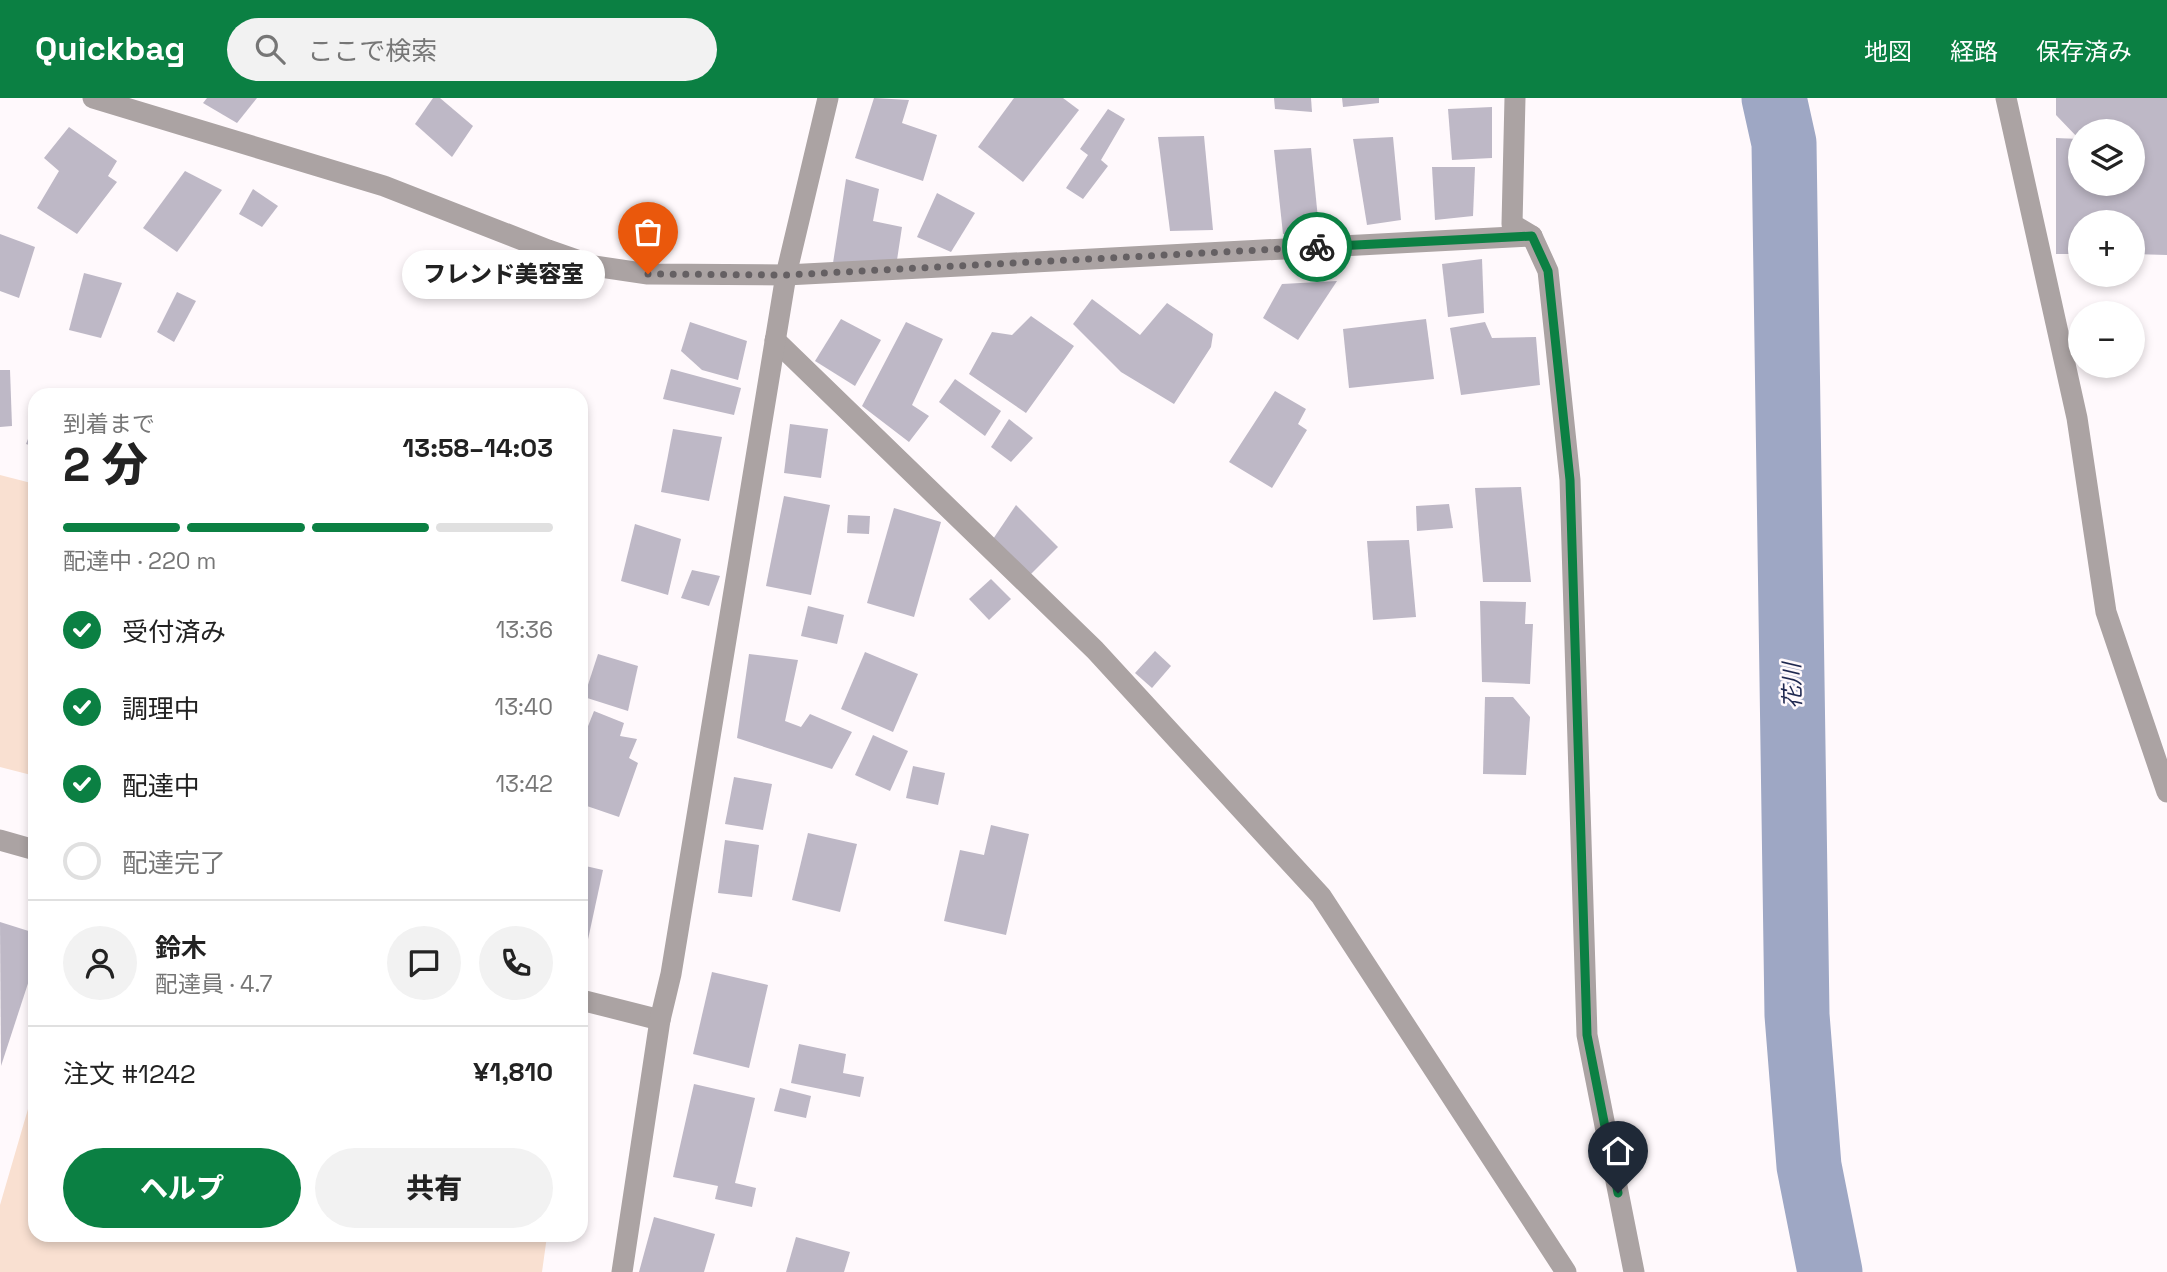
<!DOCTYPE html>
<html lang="ja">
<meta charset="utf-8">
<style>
:root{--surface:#fff;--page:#f2f2f2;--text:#222;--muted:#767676;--line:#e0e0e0;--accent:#0b8043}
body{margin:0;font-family:"Space Grotesk","Noto Sans JP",sans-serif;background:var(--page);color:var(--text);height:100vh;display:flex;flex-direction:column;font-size:26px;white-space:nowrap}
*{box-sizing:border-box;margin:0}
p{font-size:23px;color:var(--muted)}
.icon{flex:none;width:38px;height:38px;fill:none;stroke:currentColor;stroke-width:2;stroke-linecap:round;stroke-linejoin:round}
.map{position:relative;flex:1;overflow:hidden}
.details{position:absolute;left:28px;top:290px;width:560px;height:854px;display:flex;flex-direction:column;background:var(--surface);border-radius:21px;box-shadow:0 4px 10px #0003}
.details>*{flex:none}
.controls{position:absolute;left:2068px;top:21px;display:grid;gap:14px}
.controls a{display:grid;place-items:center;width:77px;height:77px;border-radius:50%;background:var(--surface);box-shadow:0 4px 10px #0003;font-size:35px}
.pin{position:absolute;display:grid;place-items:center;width:60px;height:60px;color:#fff;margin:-72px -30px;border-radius:50% 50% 50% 0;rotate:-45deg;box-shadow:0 0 7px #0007}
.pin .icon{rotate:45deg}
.courier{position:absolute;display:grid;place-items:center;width:70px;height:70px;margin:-35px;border:5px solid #0b8043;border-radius:50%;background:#fff;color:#222;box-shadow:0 2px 9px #0007}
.bubble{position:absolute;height:49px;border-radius:24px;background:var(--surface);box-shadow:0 4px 10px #0003;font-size:23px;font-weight:800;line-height:49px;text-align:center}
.overview em{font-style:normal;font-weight:800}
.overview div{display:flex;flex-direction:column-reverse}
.overview{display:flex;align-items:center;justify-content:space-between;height:119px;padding:0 35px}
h1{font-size:46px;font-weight:800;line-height:52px}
.bar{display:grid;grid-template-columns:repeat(4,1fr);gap:10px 7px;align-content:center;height:84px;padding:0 35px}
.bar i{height:9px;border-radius:5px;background:var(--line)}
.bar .on{background:var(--accent)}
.bar p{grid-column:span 4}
.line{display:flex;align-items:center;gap:18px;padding:0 35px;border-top:2px solid var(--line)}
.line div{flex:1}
.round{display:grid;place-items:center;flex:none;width:74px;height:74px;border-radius:37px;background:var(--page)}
ol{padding:0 35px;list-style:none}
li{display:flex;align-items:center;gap:21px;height:77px}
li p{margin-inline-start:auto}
li .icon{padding:7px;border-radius:50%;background:var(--accent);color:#fff;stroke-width:4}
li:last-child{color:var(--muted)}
li i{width:38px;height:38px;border:4px solid var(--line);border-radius:50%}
.cta{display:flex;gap:14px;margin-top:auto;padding:14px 35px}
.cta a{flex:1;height:80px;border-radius:42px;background:var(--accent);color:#fff;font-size:28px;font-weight:800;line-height:80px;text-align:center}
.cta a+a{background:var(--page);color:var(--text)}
header{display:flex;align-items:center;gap:42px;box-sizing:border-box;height:98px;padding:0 35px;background:var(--accent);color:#fff}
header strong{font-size:33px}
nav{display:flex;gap:38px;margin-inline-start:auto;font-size:24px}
.search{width:490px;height:63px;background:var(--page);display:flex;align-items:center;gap:18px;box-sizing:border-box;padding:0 24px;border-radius:38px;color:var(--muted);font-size:26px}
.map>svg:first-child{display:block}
.grass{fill:#f9e0d1}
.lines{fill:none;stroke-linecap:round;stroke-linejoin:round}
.river{stroke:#9ea7c4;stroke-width:65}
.building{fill:#beb8c6;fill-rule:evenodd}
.minor{stroke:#aba3a3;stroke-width:21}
.done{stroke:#656063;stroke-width:7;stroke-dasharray:0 12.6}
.route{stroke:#0b8043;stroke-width:9}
.labels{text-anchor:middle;stroke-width:5;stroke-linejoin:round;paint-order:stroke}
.water-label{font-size:23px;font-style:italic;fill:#1f2850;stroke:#fff9fc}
</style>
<header>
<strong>Quickbag</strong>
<div class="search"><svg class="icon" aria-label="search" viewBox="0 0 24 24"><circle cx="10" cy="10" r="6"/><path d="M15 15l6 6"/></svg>ここで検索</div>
<nav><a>地図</a><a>経路</a><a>保存済み</a></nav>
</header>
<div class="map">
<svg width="2167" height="1174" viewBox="0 0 2167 1174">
<rect width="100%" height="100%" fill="#fff9fc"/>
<g class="grass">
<polygon points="0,377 35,386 35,678 0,669"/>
<polygon points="35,987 35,1138 547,1138 542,1174 0,1174 0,1107"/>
</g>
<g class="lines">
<polyline class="river" points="1774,0 1784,45 1797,917 1809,1068 1830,1174"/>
</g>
<g class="building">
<polygon points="207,0 257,0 237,25 203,5"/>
<polygon points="433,0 440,0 473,28 452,59 415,26"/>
<polygon points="874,0 909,2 902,25 937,37 923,83 855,60"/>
<polygon points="1014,0 1063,0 1079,12 1023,84 978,49"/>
<polygon points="1274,0 1311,0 1312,14 1275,11"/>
<polygon points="1342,0 1379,0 1379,5 1343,9"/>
<path d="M2056,0H2167V157L2133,156V124H2081V156H2056V40L2079,41L2056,17ZM2081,33H2133V86H2081Z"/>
<polygon points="1492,9 1492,60 1452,62 1448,11"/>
<polygon points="1108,11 1125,21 1101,62 1108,68 1083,101 1066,90 1088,57 1080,51"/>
<polygon points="69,29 117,63 108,78 117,84 77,136 37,110 59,73 44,60"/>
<polygon points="1204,38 1213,132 1170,133 1158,39"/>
<polygon points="1393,39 1401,122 1367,127 1353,41"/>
<polygon points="1311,50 1319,131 1283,136 1274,52"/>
<polygon points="1432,69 1475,69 1473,118 1435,122"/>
<polygon points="185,73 222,92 177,154 143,130"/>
<polygon points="846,81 879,91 873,123 902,129 897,162 833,165"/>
<polygon points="253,91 278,108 262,129 239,116"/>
<polygon points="937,95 975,115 951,154 917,139"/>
<polygon points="0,136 35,149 19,200 0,193"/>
<polygon points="1482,161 1484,215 1448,219 1442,166"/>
<polygon points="84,175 122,185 101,240 69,232"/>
<polygon points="1337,183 1298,242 1263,220 1282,186"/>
<polygon points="177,194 196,203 174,244 157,234"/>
<polygon points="1092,201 1140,237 1167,205 1213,236 1211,249 1174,306 1121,274 1073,226"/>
<polygon points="1031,218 1074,248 1026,315 969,276 992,234 1012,237"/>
<polygon points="841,221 881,242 855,288 815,263"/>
<polygon points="1426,221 1434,281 1349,290 1343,231"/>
<polygon points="690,224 747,243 738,282 702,272 681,253"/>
<polygon points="906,224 943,241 912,307 929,318 909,344 862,308"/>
<polygon points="1485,224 1492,240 1536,239 1540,287 1461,297 1450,230"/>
<polygon points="671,271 741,290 734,317 663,301"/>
<polygon points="0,272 10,272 12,328 0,329"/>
<polygon points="955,281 1001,313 985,338 939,304"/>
<polygon points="1275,293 1306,311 1298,326 1307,332 1272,390 1229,364"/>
<polygon points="1009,321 1033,340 1011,364 991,349"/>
<polygon points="35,323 35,349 26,346"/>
<polygon points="790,326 828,331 821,380 784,375"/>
<polygon points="673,331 722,339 709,403 661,394"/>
<polygon points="1521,389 1531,484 1483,484 1475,390"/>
<polygon points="784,398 830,407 811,497 766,488"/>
<polygon points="1449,406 1453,430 1417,433 1416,408"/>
<polygon points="1016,407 1058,449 1030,477 991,444"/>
<polygon points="894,410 941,424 914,519 867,505"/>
<polygon points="848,417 870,418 869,436 847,435"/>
<polygon points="635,426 681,441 668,497 621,483"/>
<polygon points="1409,442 1416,519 1373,522 1367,443"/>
<polygon points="692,472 720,478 709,508 681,500"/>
<polygon points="991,481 1011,501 989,522 969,501"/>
<polygon points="1480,503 1526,504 1525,526 1533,526 1530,586 1482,584"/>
<polygon points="808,508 844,517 837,546 801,538"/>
<polygon points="1155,553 1171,568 1152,590 1135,575"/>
<polygon points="865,554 918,576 893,634 841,611"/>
<polygon points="598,556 638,568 628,613 584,599"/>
<polygon points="749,556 798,562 785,623 801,629 810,616 852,634 832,671 737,640"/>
<polygon points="1485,599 1513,599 1530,619 1526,677 1483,676"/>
<polygon points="594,613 624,625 620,638 637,641 629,660 638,665 619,719 581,706 581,646"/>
<polygon points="873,637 908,653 890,693 855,677"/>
<polygon points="913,668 945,675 938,707 906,700"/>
<polygon points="734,679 772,686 763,732 725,726"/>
<polygon points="991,727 1029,736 1006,837 944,823 960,752 984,757"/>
<polygon points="808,735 857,746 840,814 792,802"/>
<polygon points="725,742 759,747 752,799 718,795"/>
<polygon points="581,767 603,772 587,846 581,845"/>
<polygon points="0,824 35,835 35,864 1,968"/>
<polygon points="712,874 768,887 749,970 693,956"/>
<polygon points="799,946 846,956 843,975 864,979 860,999 791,985"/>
<polygon points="694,986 755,1000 735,1085 756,1090 752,1109 715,1101 718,1088 673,1079"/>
<polygon points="780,990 811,998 806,1020 774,1013"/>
<polygon points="654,1119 715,1136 704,1174 639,1174"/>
<polygon points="796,1139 850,1154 844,1174 786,1174"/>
</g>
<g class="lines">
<g class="minor">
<polyline points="93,0 384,88 548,152 594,168 648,176 786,177 1532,138"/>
<polyline points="1515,0 1512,126 1532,138 1548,173 1570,382 1587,937 1634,1174"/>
<polyline points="2006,0 2077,320 2106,514 2167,694"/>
<polyline points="775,242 1095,552 1321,798 1566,1174"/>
<polyline points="0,742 35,752"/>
<polyline points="581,902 660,922"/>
<polyline points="622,1174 660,922 671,876 786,177 828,0"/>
</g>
</g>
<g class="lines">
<polyline class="done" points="648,176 786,177 1317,149"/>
<polyline class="route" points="1317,149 1532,138 1548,173 1570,382 1587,937 1618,1095"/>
</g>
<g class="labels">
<g class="water-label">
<text transform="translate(1792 588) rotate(-91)" y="8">花川</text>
</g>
</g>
</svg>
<div class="controls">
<a><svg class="icon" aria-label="layers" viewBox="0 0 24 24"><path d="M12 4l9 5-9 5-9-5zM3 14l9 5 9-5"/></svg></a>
<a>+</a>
<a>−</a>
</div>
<div class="pin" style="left:648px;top:176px;background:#ea580c"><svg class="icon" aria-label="bag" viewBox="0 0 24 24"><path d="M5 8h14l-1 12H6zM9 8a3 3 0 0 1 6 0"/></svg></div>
<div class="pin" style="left:1618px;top:1095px;background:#1f2937"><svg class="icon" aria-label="home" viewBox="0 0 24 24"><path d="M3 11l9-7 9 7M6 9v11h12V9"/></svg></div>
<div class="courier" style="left:1317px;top:149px"><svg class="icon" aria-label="bike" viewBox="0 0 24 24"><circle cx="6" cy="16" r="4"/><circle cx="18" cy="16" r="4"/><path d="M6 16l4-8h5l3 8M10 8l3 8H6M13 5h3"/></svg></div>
<div class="bubble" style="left:402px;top:152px;width:203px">フレンド美容室</div>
<section class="details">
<div class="overview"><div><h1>2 分</h1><p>到着まで</p></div><em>13:58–14:03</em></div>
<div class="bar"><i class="on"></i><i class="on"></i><i class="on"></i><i></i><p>配達中 · 220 m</p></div>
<ol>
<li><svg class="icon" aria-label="check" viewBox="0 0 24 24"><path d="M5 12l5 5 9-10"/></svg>受付済み<p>13:36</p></li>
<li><svg class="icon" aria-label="check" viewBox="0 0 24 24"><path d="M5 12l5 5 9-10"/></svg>調理中<p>13:40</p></li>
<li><svg class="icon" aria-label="check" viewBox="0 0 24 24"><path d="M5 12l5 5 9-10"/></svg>配達中<p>13:42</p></li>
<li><i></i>配達完了</li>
</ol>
<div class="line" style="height:126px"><a class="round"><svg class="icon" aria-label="person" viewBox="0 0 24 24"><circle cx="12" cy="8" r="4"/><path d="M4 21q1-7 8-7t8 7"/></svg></a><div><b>鈴木</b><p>配達員 · 4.7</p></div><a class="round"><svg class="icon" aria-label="chat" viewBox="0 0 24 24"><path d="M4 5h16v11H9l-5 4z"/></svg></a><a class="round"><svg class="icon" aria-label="phone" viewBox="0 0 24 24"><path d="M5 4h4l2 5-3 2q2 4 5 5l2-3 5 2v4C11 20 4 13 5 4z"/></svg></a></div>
<div class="line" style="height:91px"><div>注文 #1242</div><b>¥1,810</b></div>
<div class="cta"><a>ヘルプ</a><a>共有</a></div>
</section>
</div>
